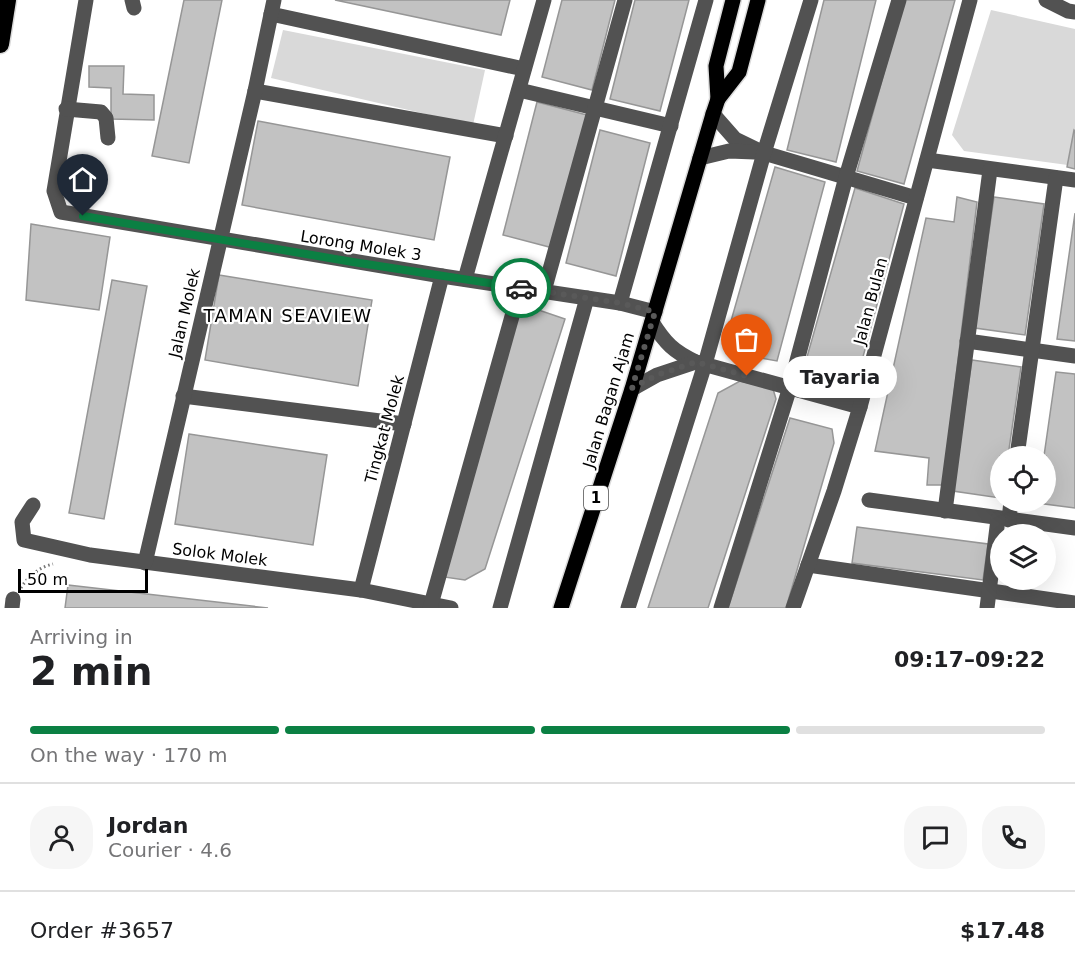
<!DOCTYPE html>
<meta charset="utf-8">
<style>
:root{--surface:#fff;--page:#f6f6f6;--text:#202124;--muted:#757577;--line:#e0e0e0;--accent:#0b8043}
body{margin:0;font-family:"DejaVu Sans",sans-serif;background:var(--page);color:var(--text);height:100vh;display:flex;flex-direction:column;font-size:22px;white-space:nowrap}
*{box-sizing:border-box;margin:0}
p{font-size:20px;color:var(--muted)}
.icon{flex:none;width:33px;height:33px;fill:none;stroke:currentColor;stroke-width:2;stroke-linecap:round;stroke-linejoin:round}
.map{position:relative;height:608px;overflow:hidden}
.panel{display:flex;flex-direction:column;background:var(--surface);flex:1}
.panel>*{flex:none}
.fabs{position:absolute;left:990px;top:446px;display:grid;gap:12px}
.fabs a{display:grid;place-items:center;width:66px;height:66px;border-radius:50%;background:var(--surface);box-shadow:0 6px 24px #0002;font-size:30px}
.scale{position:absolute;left:18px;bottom:15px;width:130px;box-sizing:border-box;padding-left:6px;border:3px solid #000;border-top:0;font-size:16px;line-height:21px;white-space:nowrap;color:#000;-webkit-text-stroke:4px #fff;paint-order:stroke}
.pin{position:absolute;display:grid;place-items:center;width:51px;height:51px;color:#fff;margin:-62px -26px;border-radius:50% 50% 50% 0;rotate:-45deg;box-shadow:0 0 6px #0007}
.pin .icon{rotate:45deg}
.courier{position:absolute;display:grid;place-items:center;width:60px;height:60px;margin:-30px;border:4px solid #0b8043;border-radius:50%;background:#fff;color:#222;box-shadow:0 2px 8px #0007}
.bubble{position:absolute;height:42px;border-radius:21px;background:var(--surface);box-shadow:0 6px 24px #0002;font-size:20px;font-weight:700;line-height:42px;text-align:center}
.head em{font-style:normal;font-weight:700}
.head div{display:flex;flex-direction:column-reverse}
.head{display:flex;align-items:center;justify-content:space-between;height:102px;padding:0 30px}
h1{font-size:39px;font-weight:700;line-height:45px}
.bar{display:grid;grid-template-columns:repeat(4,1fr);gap:9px 6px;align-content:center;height:72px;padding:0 30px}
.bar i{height:8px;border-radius:4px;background:var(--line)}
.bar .on{background:var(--accent)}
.bar p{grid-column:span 4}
.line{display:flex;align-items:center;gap:15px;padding:0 30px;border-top:2px solid var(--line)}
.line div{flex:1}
.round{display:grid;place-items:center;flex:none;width:63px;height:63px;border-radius:24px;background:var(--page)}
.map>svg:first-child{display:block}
.green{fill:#d9d9d9}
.building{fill:#c2c2c2;stroke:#969696;stroke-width:1.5}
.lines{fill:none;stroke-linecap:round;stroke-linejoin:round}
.major-casing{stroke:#dbdbdb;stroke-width:18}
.highway-casing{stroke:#dbdbdb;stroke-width:21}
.path{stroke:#747474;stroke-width:3;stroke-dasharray:1.5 3;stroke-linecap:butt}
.minor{stroke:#525252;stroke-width:15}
.major{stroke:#000;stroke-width:15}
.highway{stroke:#000;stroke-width:18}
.done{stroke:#595959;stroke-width:6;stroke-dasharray:0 10.8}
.route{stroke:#0b8043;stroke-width:8}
.labels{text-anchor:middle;stroke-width:4.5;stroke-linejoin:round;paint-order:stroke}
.shield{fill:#fff;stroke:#4c4c4c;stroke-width:1.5}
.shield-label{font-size:15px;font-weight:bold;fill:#000}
.street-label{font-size:16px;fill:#000;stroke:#fff}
.neighbourhood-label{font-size:18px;letter-spacing:1.5px;fill:#000;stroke:#fff}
</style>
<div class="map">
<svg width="1075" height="608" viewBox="0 0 1075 608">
<rect width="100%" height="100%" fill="#fff"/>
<g class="green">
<polygon points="991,10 1075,29 1075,166 964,151 952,135"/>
<polygon points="283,30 485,70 473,125 271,78"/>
</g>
<g class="building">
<polygon points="184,0 222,0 189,163 152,156"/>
<polygon points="335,0 510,0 501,35"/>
<polygon points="562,0 615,0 592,90 542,77"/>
<polygon points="635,0 689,0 660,111 610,99"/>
<polygon points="824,0 876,0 836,162 787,150"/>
<polygon points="904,0 955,0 904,184 857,171"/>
<polygon points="89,66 124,66 123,94 154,95 154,120 111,119 111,88 89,87"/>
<polygon points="537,102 587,115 553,248 503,235"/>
<polygon points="258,121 450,157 434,240 242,205"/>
<polygon points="600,130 650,143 616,276 566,263"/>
<polygon points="1074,130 1075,131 1075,169 1067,167"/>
<polygon points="775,167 825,182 777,361 734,353 727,335"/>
<polygon points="855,188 904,204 856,383 814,375 807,357"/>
<polygon points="957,197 977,202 943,485 927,485 929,458 875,451 926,218 954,222"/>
<polygon points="994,197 1044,204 1025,335 975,328"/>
<polygon points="1075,213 1075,341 1057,339"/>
<polygon points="31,224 110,237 99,310 26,300"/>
<polygon points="219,275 372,300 358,386 205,360"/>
<polygon points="112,280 147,286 104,519 69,513"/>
<polygon points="521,304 565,319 485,569 465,580 444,577"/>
<polygon points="972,360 1021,367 1008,456 1000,456 1000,498 953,491"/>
<polygon points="1056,372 1075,374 1075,508 1037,503 1037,501 1046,501 1046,456 1044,456"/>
<polygon points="740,381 773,389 776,399 708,608 648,608 718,393"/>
<polygon points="790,418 832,429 834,443 786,608 728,608"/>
<polygon points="189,434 327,455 313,545 175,524"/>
<polygon points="857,527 988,544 983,580 852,563"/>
<polygon points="68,585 268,608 65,608"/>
</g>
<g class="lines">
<g class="major-casing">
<g id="major">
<polyline points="718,99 716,66 733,0"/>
<polyline points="561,608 632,389 713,114 718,99 739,72 758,0"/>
</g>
</g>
<g class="highway-casing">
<polyline id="highway" points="0,44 7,0"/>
</g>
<path class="path" d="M21,588C28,576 40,567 53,564"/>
<g class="minor">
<polyline points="86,0 54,191 61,212 442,276 620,303 655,312"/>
<polyline points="132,0 134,8"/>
<polyline points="1046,0 1068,11 1075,12"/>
<polyline points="271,14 524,69"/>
<polyline points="519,90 671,126"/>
<polyline points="255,91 506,136"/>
<polyline points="66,109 101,112 106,118 108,138"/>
<polyline points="713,114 735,139 764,153 916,198"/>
<polyline points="700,158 729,151 755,152"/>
<polyline points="927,160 1075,180"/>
<polyline points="465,279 544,0"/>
<polyline points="544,291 625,0"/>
<polyline points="620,303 706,0"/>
<path d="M652,322C665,343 674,352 696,362L860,407"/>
<polyline points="967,341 1075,356"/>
<polyline points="632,389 657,375 696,362"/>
<polyline points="183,396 404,424"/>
<polyline points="1017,456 1056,178"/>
<polyline points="869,500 1075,528"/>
<polyline points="33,505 22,522 24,540 90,555 361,590 451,608"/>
<polyline points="945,511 990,170"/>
<polyline points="1009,520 1011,501"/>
<polyline points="145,563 255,91 274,0"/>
<polyline points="808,565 1075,603"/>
<polyline points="361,590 442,276"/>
<polyline points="12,608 13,599"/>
<polyline points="430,608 520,288"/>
<polyline points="500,608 587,298"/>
<polyline points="628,608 705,364 764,153 811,0"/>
<polyline points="721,608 790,387 846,177 899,0"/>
<polyline points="793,608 834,491 860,407 970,0"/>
<polyline points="987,608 998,519"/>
</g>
<use href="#major" class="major"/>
<use href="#highway" class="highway"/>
</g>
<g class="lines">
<polyline class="done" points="521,288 620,303 655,312 632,388 657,375 696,362 747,376"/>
<polyline class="route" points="83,216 353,262 521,288"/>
</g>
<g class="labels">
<rect class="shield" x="584" y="486" width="24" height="24" rx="4.5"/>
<g class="shield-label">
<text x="596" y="503">1</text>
</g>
<g class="street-label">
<text transform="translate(361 245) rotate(9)" y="6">Lorong Molek 3</text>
<text transform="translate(870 301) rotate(-75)" y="6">Jalan Bulan</text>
<text transform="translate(184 313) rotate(-77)" y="6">Jalan Molek</text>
<text transform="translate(608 400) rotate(-73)" y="6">Jalan Bagan Ajam</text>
<text transform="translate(384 429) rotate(-75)" y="6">Tingkat Molek</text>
<text transform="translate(220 554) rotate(7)" y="6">Solok Molek</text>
</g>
<g class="neighbourhood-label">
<text x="288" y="322">TAMAN SEAVIEW</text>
</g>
</g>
</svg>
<div class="fabs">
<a><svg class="icon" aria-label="locate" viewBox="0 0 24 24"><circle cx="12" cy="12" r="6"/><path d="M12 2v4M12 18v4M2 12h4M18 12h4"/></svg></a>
<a><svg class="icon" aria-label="layers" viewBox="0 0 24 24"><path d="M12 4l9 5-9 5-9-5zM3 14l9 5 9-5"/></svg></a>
</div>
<div class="scale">50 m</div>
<div class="pin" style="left:747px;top:376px;background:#ea580c"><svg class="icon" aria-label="bag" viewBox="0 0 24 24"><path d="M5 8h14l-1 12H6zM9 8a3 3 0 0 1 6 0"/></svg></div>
<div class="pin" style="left:83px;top:216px;background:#1f2937"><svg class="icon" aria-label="home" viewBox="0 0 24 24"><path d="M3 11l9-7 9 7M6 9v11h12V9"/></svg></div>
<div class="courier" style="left:521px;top:288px"><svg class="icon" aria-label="car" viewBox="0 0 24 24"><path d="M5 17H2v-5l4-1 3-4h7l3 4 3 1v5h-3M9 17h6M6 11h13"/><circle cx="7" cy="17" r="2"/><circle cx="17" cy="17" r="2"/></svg></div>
<div class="bubble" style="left:783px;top:356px;width:114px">Tayaria</div>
</div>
<section class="panel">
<div class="head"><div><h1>2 min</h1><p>Arriving in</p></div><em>09:17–09:22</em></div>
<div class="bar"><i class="on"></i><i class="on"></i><i class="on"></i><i></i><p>On the way · 170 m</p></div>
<div class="line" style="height:108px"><a class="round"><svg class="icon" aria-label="person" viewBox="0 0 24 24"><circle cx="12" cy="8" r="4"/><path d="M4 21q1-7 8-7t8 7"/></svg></a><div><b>Jordan</b><p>Courier · 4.6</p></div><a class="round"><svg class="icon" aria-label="chat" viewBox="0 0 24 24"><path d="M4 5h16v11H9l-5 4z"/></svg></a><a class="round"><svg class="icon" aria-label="phone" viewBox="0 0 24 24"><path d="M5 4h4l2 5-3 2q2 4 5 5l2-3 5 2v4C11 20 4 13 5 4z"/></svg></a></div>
<div class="line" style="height:78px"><div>Order #3657</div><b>$17.48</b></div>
</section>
